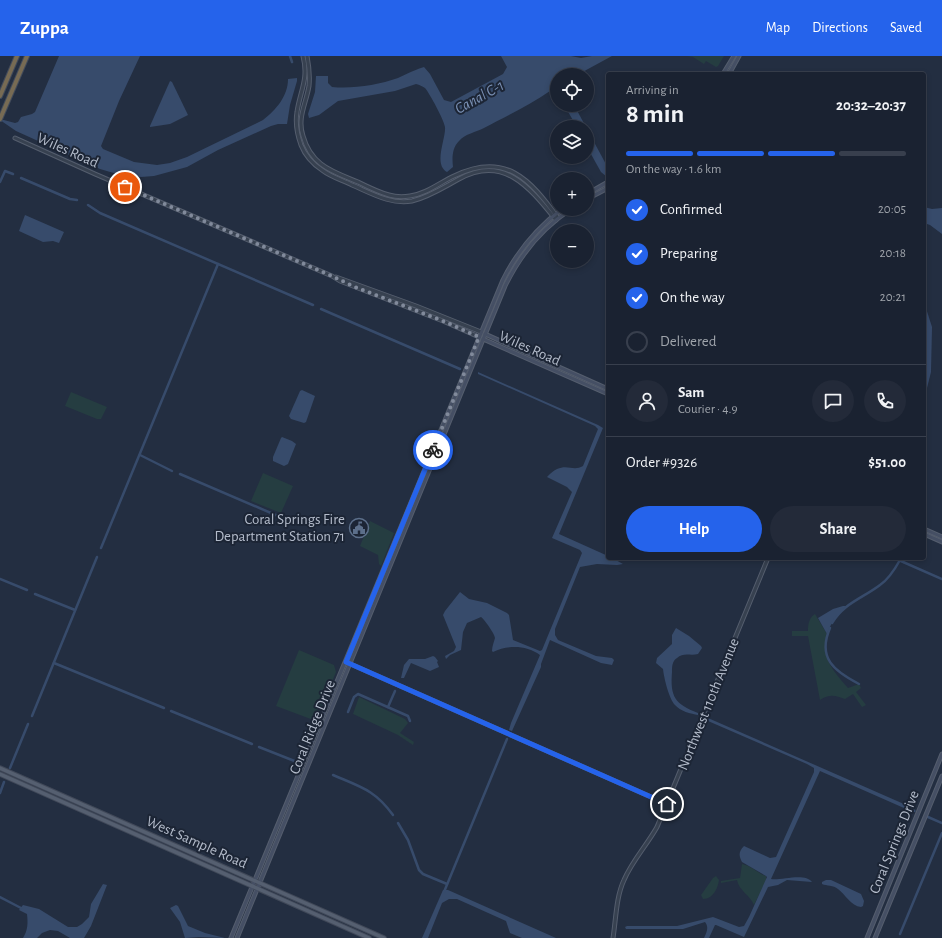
<!DOCTYPE html>
<meta charset="utf-8">
<style>
:root{--surface:#1a2231;--page:#232a39;--text:#f1f3f6;--muted:#9fa4ab;--line:#383f4d;--accent:#2563eb}
body{margin:0;font-family:"Alegreya Sans",sans-serif;background:var(--page);color:var(--text);height:100vh;display:flex;flex-direction:column;font-size:15px;white-space:nowrap}
*{box-sizing:border-box;margin:0}
p{font-size:13px;color:var(--muted)}
.icon{flex:none;width:22px;height:22px;fill:none;stroke:currentColor;stroke-width:2;stroke-linecap:round;stroke-linejoin:round}
.map{position:relative;flex:1;overflow:hidden}
.side{position:absolute;left:606px;top:16px;width:320px;height:488px;display:flex;flex-direction:column;background:var(--surface);border-radius:4px;box-shadow:0 2px 6px #0003,0 0 0 1px var(--line)}
.side>*{flex:none}
.tools{position:absolute;left:550px;top:12px;display:grid;gap:8px}
.tools a{display:grid;place-items:center;width:44px;height:44px;border-radius:50%;background:var(--surface);box-shadow:0 2px 6px #0003,0 0 0 1px var(--line);font-size:20px}
.pin{position:absolute;display:grid;place-items:center;width:34px;height:34px;color:#fff;margin:-17px;border:2px solid #fff;border-radius:50%;box-shadow:0 1px 4px #0007}
.courier{position:absolute;display:grid;place-items:center;width:40px;height:40px;margin:-20px;border:3px solid #2563eb;border-radius:50%;background:#fff;color:#222;box-shadow:0 1px 5px #0007}
.head em{font-style:normal;font-weight:700}
.head div{display:flex;flex-direction:column-reverse}
.head{display:flex;align-items:center;justify-content:space-between;height:68px;padding:0 20px}
h1{font-size:26px;font-weight:700;line-height:30px}
.bar{display:grid;grid-template-columns:repeat(4,1fr);gap:6px 4px;align-content:center;height:48px;padding:0 20px}
.bar i{height:5px;border-radius:3px;background:var(--line)}
.bar .current{background:var(--accent)}
.bar p{grid-column:span 4}
.line{display:flex;align-items:center;gap:10px;padding:0 20px;border-top:1px solid var(--line)}
.line div{flex:1}
.round{display:grid;place-items:center;flex:none;width:42px;height:42px;border-radius:21px;background:var(--page)}
ol{padding:0 20px;list-style:none}
li{display:flex;align-items:center;gap:12px;height:44px}
li p{margin-inline-start:auto}
li .icon{padding:4px;border-radius:50%;background:var(--accent);color:#fff;stroke-width:4}
li:last-child{color:var(--muted)}
li i{width:22px;height:22px;border:2px solid var(--line);border-radius:50%}
.action{display:flex;gap:8px;margin-top:auto;padding:8px 20px}
.action a{flex:1;height:46px;border-radius:24px;background:var(--accent);color:#fff;font-size:16px;font-weight:700;line-height:46px;text-align:center}
.action a+a{background:var(--page);color:var(--text)}
header{display:flex;align-items:center;gap:24px;box-sizing:border-box;height:56px;padding:0 20px;background:var(--accent);color:#fff}
header strong{font-size:19px}
nav{display:flex;gap:22px;margin-inline-start:auto;font-size:14px}
.map>svg:first-child{display:block}
.green{fill:#253d41}
.water{fill:#374b6b}
.lines{fill:none;stroke-linecap:round;stroke-linejoin:round}
.canal{stroke:#374b6b;stroke-width:2.5}
.tertiary-casing{stroke:#555e6e;stroke-width:5}
.secondary-casing{stroke:#555e6e;stroke-width:5}
.primary-casing{stroke:#414959;stroke-width:5.5}
.motorway-casing{stroke:#424b5b;stroke-width:6}
.tertiary{stroke:#374150;stroke-width:3}
.secondary{stroke:#454f64;stroke-width:3}
.primary{stroke:#555f70;stroke-width:3.5}
.motorway{stroke:#776b54;stroke-width:4}
.done{stroke:#818a9b;stroke-width:4;stroke-dasharray:0 7.2}
.route{stroke:#2563eb;stroke-width:5}
.labels{text-anchor:middle;stroke-width:4;stroke-linejoin:round;paint-order:stroke}
.street-label{font-size:15px;fill:#b4bccb;stroke:#1c2535}
.poi-label{font-size:15px;fill:#b4bccb;stroke:#1c2535;text-anchor:end}
.water-label{font-size:16px;font-style:italic;fill:#7a90b4;stroke:#1c2535}
</style>
<header>
<strong>Zuppa</strong>
<nav><a>Map</a><a>Directions</a><a>Saved</a></nav>
</header>
<div class="map">
<svg width="942" height="882" viewBox="0 0 942 882">
<rect width="100%" height="100%" fill="#232e41"/>
<g class="green">
<polygon points="687,0 724,0 718,10 716,11 706,5 704,8 693,1"/>
<polygon points="71,336 107,351 101,363 97,363 65,350"/>
<polygon points="263,417 293,430 281,457 251,445"/>
<polygon points="370,465 394,477 381,510 379,508 378,499 360,490"/>
<path d="M815,558L827,578C820,601 834,616 848,632L859,628L861,632L856,636L866,649L862,651L853,638L845,643C835,639 829,638 820,644L808,580H792V575H808C808,568 809,562 815,558Z"/>
<polygon points="299,594 334,609 336,616 316,665 276,650"/>
<polygon points="359,641 405,663 408,667 400,677 414,686 413,689 398,679 353,658"/>
<path d="M742,808C752,810 757,817 766,820V825L754,849C750,839 739,835 737,824L721,827V825L740,822Z"/>
<path d="M716,820L719,824C718,832 713,843 703,843L701,839L713,822Z"/>
</g>
<g class="water">
<path d="M59,0H140L119,45L101,90L103,93L134,106L157,109L170,107L187,101L263,64C276,54 288,40 288,23L297,22V25L290,49L287,68H278L271,70L218,94L187,111L154,120L141,121L124,120L100,113L16,75L0,64V63L15,67L18,66L21,61L32,58L35,56Z"/>
<path d="M501,0H571L581,2L592,0H612L577,19H557V37L555,35H550C530,49 505,61 484,72C476,76 465,78 459,85C452,92 452,102 453,111L447,116C433,108 446,83 445,71C444,64 430,38 425,32C422,30 420,29 416,28L395,35L338,45L319,59L309,62L308,58L315,36L316,20H328V27L332,31C353,33 378,29 398,22C404,19 419,12 424,11L430,18L444,44L451,46L503,18L507,11Z"/>
<polygon points="170,25 172,26 188,59 170,68 150,71 150,70"/>
<polygon points="564,49 574,49 586,71 577,71"/>
<polygon points="587,73 608,112 607,121 601,116 587,91"/>
<polygon points="924,151 932,153 942,152 942,178 930,169 924,167"/>
<polygon points="25,159 64,176 59,187 53,185 43,186 19,175"/>
<polygon points="924,246 932,271 931,316 927,332 924,331"/>
<path d="M478,316L598,369L603,372L559,478L608,500V502H612L623,508L617,509L597,508L580,511L555,573V579L558,584L596,600L612,602L614,604L612,609L601,607L550,584L541,608V611L512,675L509,674L511,667L540,599C526,589 508,589 493,596L492,595C492,590 494,586 495,582C495,578 484,563 481,561L467,567L463,576L461,594L450,599L446,603L445,600L454,595L456,591L443,559L445,555L460,536L469,543L487,547L507,557L509,559L513,584L540,595L542,594L582,497L580,494L552,482L572,436L567,431L547,421C564,403 571,417 583,410L598,373L595,370L478,318Z"/>
<polygon points="302,334 315,340 306,366 304,367 291,363 289,360 300,335"/>
<polygon points="282,381 292,385 296,388 288,408 284,410 273,405 273,401 281,382"/>
<path d="M843,550H847C837,557 831,567 827,578L818,562L833,553Z"/>
<path d="M676,572L689,580L701,590L702,592L698,598C690,600 683,596 677,602C672,605 672,611 672,616C670,641 675,648 698,657V659C691,658 680,655 675,649C669,643 664,622 663,613L656,607L657,602L672,588V579Z"/>
<polygon points="433,600 435,601 438,605 437,606 439,611 430,615 411,607 404,622 401,622 404,609 409,603 425,603"/>
<path d="M708,662L913,752L916,755L915,756H913L820,715L771,823C780,825 805,816 812,826L787,824L778,829L768,831L744,881L716,869H715L709,882H704C707,876 709,871 705,866L683,873H626L625,871L627,870H677L713,861L739,871L744,870L749,861L767,821L766,820L742,806C739,800 738,796 744,790L770,802L776,801L814,716V712L807,708L708,665Z"/>
<path d="M826,824H831L861,838L864,845L863,850L861,851C851,850 845,838 838,833C833,829 827,830 822,828V826Z"/>
<path d="M103,828L107,829L91,870L84,882H70L58,875L50,874L42,877L37,882H23C28,874 28,867 27,858L19,854L23,849L39,853L68,871H77L82,868L89,861L91,848Z"/>
<polygon points="443,834 448,834 556,882 522,882 510,877 506,865 457,843 449,843 442,847 428,882 422,882"/>
<polygon points="176,849 178,850 188,870 205,877 225,882 199,881 185,882 180,866 170,852"/>
</g>
<g class="lines">
<g class="canal">
<polyline points="290,0 292,6"/>
<polyline points="21,122 70,143 77,144"/>
<polyline points="0,126 5,115 13,118"/>
<polyline points="88,149 100,157 313,249"/>
<polyline points="321,253 460,313"/>
<polyline points="140,399 172,415"/>
<polyline points="180,418 285,463"/>
<polyline points="101,492 218,208"/>
<polyline points="894,502 942,523"/>
<polyline points="0,523 27,534"/>
<polyline points="35,538 75,554"/>
<path d="M832,567C844,547 863,542 880,529C889,523 895,513 900,504"/>
<path d="M830,572C817,602 834,615 859,628"/>
<polyline points="54,607 164,652"/>
<polyline points="388,651 395,635"/>
<polyline points="171,655 252,688"/>
<polyline points="348,656 354,641 358,638 408,660 410,665"/>
<polyline points="32,660 97,501"/>
<polyline points="259,691 297,706"/>
<polyline points="10,712 28,668"/>
<path d="M333,719C361,731 375,734 393,759"/>
<polyline points="0,737 4,726"/>
<polyline points="928,761 942,767"/>
<polyline points="398,767 408,784 419,814 423,818 447,828"/>
<polyline points="444,836 507,683"/>
<polyline points="0,841 21,852"/>
<polyline points="900,878 942,777"/>
</g>
<g class="tertiary-casing">
<g id="tertiary">
<path d="M303,0C309,23 300,35 297,56C295,68 297,78 301,89C305,99 313,108 322,114C331,121 342,124 352,129C371,137 391,149 412,145C429,141 444,131 459,123C504,98 530,132 556,164"/>
<path d="M307,0C309,10 310,20 309,30C306,48 297,62 303,80C306,91 312,101 321,108C331,116 346,121 358,126C368,131 378,136 389,139C396,141 403,141 410,140C426,138 439,127 454,120C505,95 530,123 558,162"/>
<polyline points="15,82 95,118 332,220 340,225 443,265 479,281"/>
<polyline points="336,221 416,250 481,276"/>
<polyline points="346,606 667,748"/>
<path d="M613,882C616,863 616,841 624,824C632,805 647,789 657,771L768,502"/>
</g>
</g>
<g class="secondary-casing">
<g id="secondary">
<polyline points="723,18 734,0"/>
<polyline points="729,18 739,0"/>
<polyline points="587,138 608,126"/>
<polyline points="587,143 608,132"/>
<polyline points="485,278 608,333"/>
<polyline points="483,283 608,338"/>
<polyline points="924,473 942,481"/>
<polyline points="924,478 942,486"/>
<path d="M231,882L503,224C517,196 537,172 562,153"/>
<path d="M237,882L505,230C520,199 542,172 571,153"/>
<polyline points="867,882 942,698"/>
<polyline points="875,882 942,720"/>
</g>
</g>
<g class="primary-casing">
<g id="primary">
<polyline points="0,712 384,882"/>
<polyline points="0,718 369,882"/>
</g>
</g>
<g class="motorway-casing">
<g id="motorway">
<polyline points="0,40 17,0"/>
<polyline points="0,63 27,0"/>
</g>
</g>
<use href="#tertiary" class="tertiary"/>
<use href="#secondary" class="secondary"/>
<use href="#primary" class="primary"/>
<use href="#motorway" class="motorway"/>
</g>
<g class="lines">
<polyline class="done" points="125,131 332,220 355,231 443,265 479,281 433,394"/>
<polyline class="route" points="433,394 346,606 667,748"/>
</g>
<defs>
<g id="civic-ring" transform="scale(1)"><circle r="9.5" fill="#1c2535" stroke="#5c6f8a" stroke-width="1.5"/><path d="M-.6-6.5H3V-4.5H.6V-3L4-1V1h2V6H-6V1h2V-1L-.6-3ZM-1.2 2.5V6h2.4V2.5Z" fill="#5c6f8a"/></g>
</defs>
<g fill-rule="evenodd">
<use href="#civic-ring" x="359" y="472"/>
</g>
<g class="labels">
<g class="street-label">
<text transform="translate(68 94) rotate(24)" y="5">Wiles Road</text>
<text transform="translate(530 292) rotate(24)" y="5">Wiles Road</text>
<text transform="translate(708 648) rotate(-68)" y="5">Northwest 110th Avenue</text>
<text transform="translate(312 671) rotate(-68)" y="5">Coral Ridge Drive</text>
<text transform="translate(197 786) rotate(24)" y="5">West Sample Road</text>
<text transform="translate(894 786) rotate(-68)" y="5">Coral Springs Drive</text>
</g>
<g class="poi-label">
<text x="345" y="468">Coral Springs Fire<tspan x="345" dy="17">Department Station 71</tspan></text>
</g>
<g class="water-label">
<text transform="translate(479 40) rotate(-29)" y="6">Canal C-1</text>
</g>
</g>
</svg>
<div class="tools">
<a><svg class="icon" aria-label="locate" viewBox="0 0 24 24"><circle cx="12" cy="12" r="6"/><path d="M12 2v4M12 18v4M2 12h4M18 12h4"/></svg></a>
<a><svg class="icon" aria-label="layers" viewBox="0 0 24 24"><path d="M12 4l9 5-9 5-9-5zM3 14l9 5 9-5"/></svg></a>
<a>+</a>
<a>−</a>
</div>
<div class="pin" style="left:125px;top:131px;background:#ea580c"><svg class="icon" aria-label="bag" viewBox="0 0 24 24"><path d="M5 8h14l-1 12H6zM9 8a3 3 0 0 1 6 0"/></svg></div>
<div class="pin" style="left:667px;top:748px;background:#1f2937"><svg class="icon" aria-label="home" viewBox="0 0 24 24"><path d="M3 11l9-7 9 7M6 9v11h12V9"/></svg></div>
<div class="courier" style="left:433px;top:394px"><svg class="icon" aria-label="bike" viewBox="0 0 24 24"><circle cx="6" cy="16" r="4"/><circle cx="18" cy="16" r="4"/><path d="M6 16l4-8h5l3 8M10 8l3 8H6M13 5h3"/></svg></div>
<section class="side">
<div class="head"><div><h1>8 min</h1><p>Arriving in</p></div><em>20:32–20:37</em></div>
<div class="bar"><i class="current"></i><i class="current"></i><i class="current"></i><i></i><p>On the way · 1.6 km</p></div>
<ol>
<li><svg class="icon" aria-label="check" viewBox="0 0 24 24"><path d="M5 12l5 5 9-10"/></svg>Confirmed<p>20:05</p></li>
<li><svg class="icon" aria-label="check" viewBox="0 0 24 24"><path d="M5 12l5 5 9-10"/></svg>Preparing<p>20:18</p></li>
<li><svg class="icon" aria-label="check" viewBox="0 0 24 24"><path d="M5 12l5 5 9-10"/></svg>On the way<p>20:21</p></li>
<li><i></i>Delivered</li>
</ol>
<div class="line" style="height:72px"><a class="round"><svg class="icon" aria-label="person" viewBox="0 0 24 24"><circle cx="12" cy="8" r="4"/><path d="M4 21q1-7 8-7t8 7"/></svg></a><div><b>Sam</b><p>Courier · 4.9</p></div><a class="round"><svg class="icon" aria-label="chat" viewBox="0 0 24 24"><path d="M4 5h16v11H9l-5 4z"/></svg></a><a class="round"><svg class="icon" aria-label="phone" viewBox="0 0 24 24"><path d="M5 4h4l2 5-3 2q2 4 5 5l2-3 5 2v4C11 20 4 13 5 4z"/></svg></a></div>
<div class="line" style="height:52px"><div>Order #9326</div><b>$51.00</b></div>
<div class="action"><a>Help</a><a>Share</a></div>
</section>
</div>
